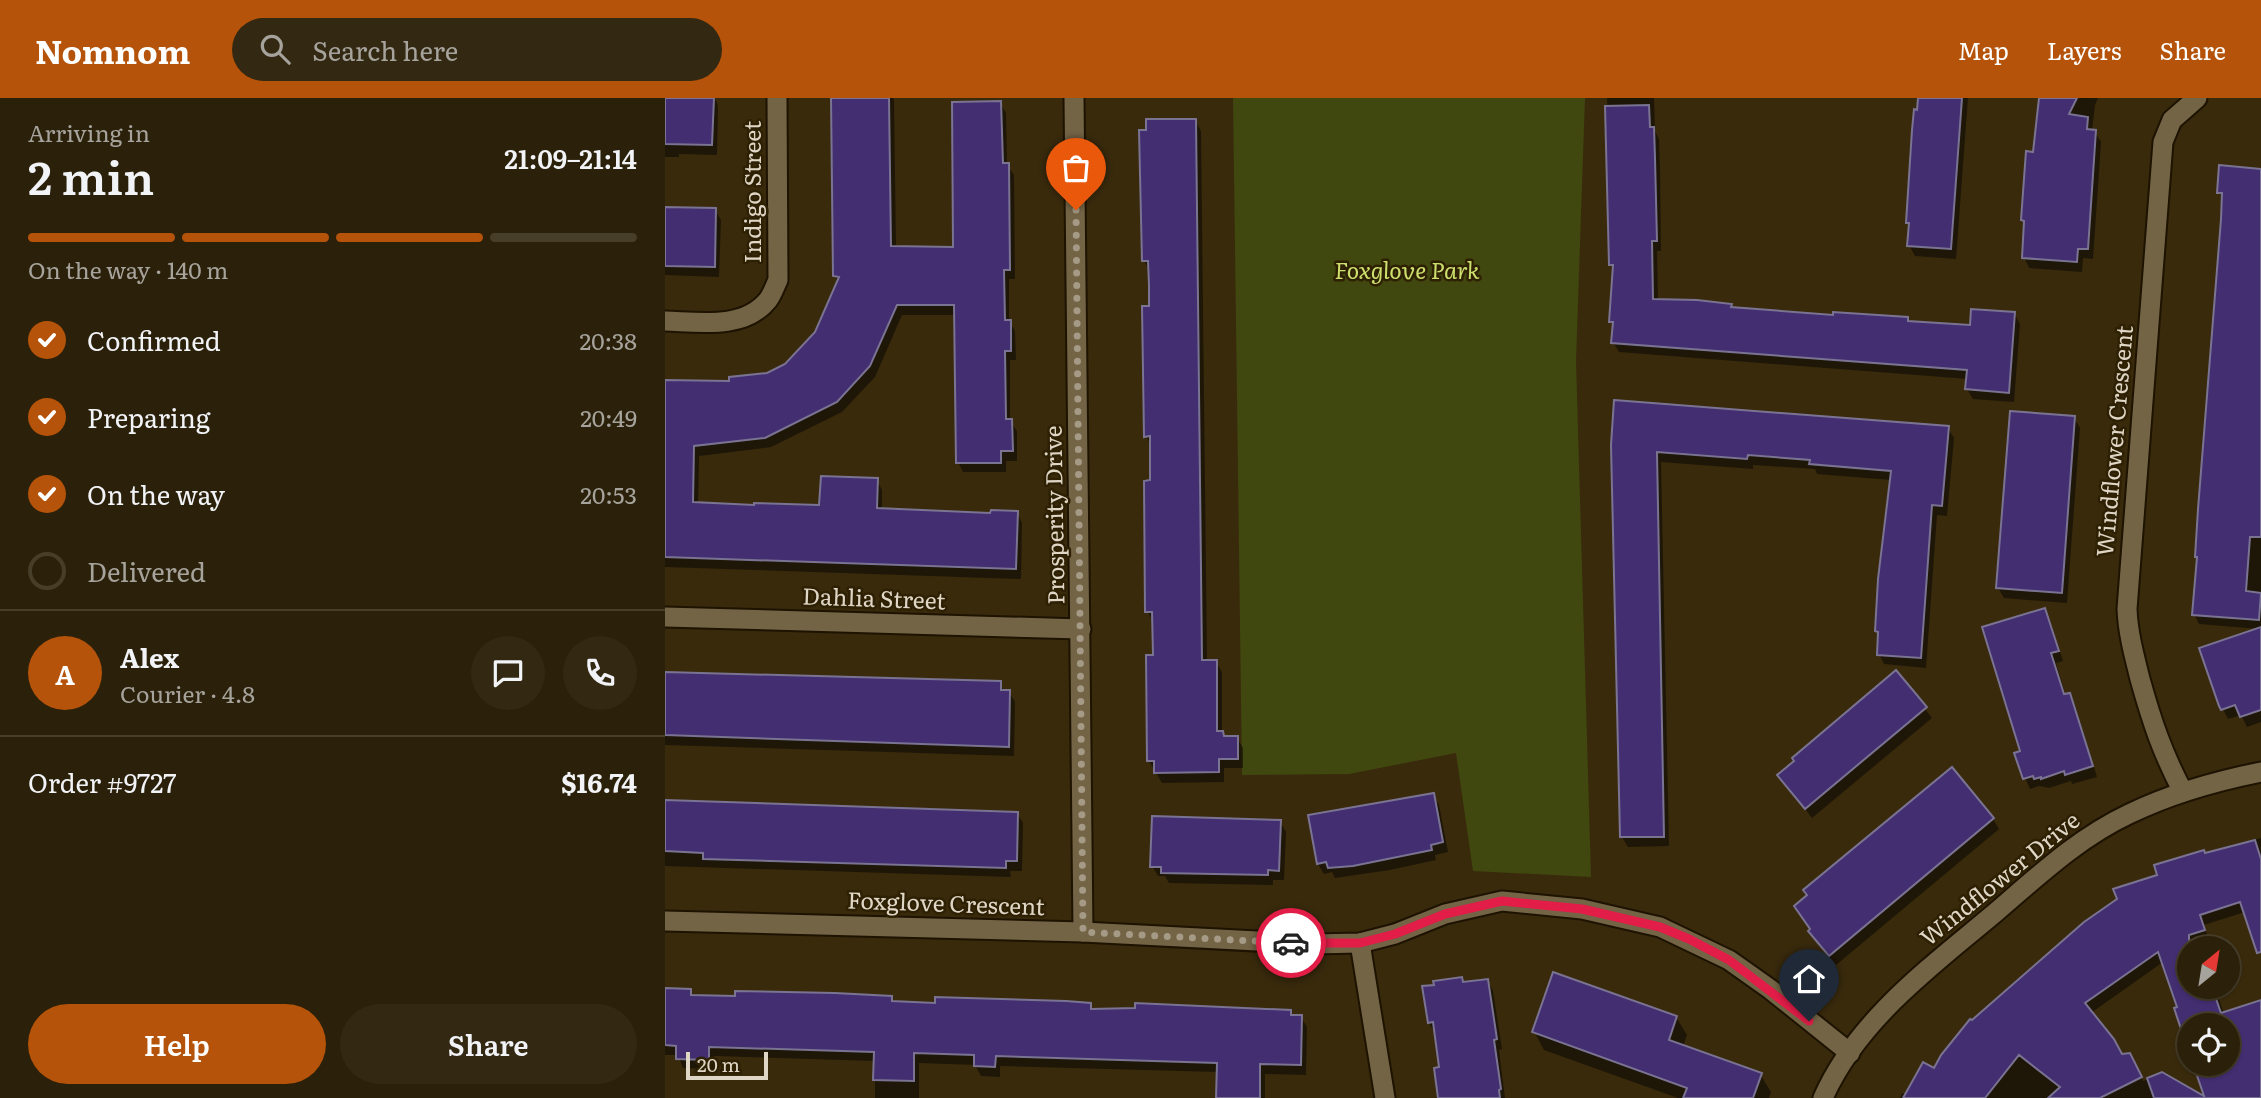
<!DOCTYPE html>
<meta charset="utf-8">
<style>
:root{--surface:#2b2009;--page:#332812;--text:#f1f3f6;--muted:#a6a39c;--line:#473e2a;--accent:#b45309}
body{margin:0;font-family:Literata,serif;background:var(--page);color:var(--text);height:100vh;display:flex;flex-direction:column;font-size:26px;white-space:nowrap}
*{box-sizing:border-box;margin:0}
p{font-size:23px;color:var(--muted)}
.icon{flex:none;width:38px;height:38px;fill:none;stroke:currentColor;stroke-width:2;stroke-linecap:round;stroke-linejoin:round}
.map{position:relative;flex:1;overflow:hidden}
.panel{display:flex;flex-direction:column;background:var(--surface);width:665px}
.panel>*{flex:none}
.needle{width:46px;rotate:30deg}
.fabs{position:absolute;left:1512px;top:838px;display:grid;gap:14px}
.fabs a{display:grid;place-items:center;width:63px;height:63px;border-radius:50%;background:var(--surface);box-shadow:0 2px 5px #0004,0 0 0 2px var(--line);font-size:35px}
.scale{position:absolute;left:21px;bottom:18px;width:82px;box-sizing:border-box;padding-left:7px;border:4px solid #dfd6c6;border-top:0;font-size:19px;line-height:24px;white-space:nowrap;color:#dfd6c6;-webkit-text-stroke:5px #2e2003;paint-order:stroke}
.pin{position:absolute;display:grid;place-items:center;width:60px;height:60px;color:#fff;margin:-72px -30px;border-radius:50% 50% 50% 0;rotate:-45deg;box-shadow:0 0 7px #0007}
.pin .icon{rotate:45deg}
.courier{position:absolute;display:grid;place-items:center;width:70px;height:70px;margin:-35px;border:5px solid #e11d48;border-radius:50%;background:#fff;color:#222;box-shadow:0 2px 9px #0007}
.head em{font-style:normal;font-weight:600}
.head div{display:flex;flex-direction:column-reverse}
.head{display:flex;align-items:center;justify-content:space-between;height:119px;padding:0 28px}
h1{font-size:46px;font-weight:600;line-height:52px}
.bar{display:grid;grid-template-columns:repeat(4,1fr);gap:10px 7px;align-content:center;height:84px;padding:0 28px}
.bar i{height:9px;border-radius:5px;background:var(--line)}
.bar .selected{background:var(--accent)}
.bar p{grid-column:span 4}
.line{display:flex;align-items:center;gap:18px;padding:0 28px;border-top:2px solid var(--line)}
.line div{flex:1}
.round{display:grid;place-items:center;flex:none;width:74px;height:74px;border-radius:37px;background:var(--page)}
ol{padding:0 28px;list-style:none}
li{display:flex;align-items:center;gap:21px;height:77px}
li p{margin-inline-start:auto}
li .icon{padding:7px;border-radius:50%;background:var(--accent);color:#fff;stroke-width:4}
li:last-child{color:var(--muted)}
li i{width:38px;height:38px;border:4px solid var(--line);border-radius:50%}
.action{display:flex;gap:14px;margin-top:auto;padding:14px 28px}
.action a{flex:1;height:80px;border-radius:42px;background:var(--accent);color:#fff;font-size:28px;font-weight:600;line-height:80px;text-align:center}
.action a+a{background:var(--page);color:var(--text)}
header{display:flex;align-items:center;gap:42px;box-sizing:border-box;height:98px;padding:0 35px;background:var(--accent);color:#fff}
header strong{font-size:33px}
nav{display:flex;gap:38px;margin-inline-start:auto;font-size:24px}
.search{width:490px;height:63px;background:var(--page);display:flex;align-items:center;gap:18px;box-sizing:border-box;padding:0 24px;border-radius:38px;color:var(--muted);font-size:26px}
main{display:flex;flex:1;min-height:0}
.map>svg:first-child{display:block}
.green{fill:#40480f}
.shadow{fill:#0007}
.building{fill:#432e71;stroke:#7a7392;stroke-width:2}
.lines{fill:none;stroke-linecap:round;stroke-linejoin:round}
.minor-casing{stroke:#1d1300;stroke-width:23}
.minor{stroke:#746446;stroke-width:19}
.done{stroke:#a59a85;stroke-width:7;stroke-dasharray:0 12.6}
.route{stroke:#e11d48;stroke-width:9}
.labels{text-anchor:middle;stroke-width:5;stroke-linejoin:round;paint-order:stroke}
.street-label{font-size:23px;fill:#dfd6c6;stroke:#2e2003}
.park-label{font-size:23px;font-style:italic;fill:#cde06e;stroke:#2e2003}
</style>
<header>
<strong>Nomnom</strong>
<div class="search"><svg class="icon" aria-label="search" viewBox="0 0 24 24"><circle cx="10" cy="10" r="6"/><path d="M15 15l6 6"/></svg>Search here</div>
<nav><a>Map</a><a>Layers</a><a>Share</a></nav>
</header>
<main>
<section class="panel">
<div class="head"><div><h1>2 min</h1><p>Arriving in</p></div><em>21:09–21:14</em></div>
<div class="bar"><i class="selected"></i><i class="selected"></i><i class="selected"></i><i></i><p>On the way · 140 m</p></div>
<ol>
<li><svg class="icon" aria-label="check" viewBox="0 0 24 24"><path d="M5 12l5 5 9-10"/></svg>Confirmed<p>20:38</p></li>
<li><svg class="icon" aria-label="check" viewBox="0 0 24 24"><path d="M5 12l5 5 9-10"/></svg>Preparing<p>20:49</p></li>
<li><svg class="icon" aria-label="check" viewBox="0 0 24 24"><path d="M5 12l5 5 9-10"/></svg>On the way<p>20:53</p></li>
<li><i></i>Delivered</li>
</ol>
<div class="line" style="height:126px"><b class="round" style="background:var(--accent);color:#fff">A</b><div><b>Alex</b><p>Courier · 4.8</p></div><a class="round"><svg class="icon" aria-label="chat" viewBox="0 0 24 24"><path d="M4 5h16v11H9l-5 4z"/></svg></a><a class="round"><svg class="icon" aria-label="phone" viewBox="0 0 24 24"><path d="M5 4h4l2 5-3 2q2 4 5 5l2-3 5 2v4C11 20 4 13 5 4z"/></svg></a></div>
<div class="line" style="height:91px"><div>Order #9727</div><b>$16.74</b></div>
<div class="action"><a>Help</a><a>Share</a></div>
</section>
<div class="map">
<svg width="1596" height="1000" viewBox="0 0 1596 1000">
<rect width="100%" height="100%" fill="#392a0c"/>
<polygon class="green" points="568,0 920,0 911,263 926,779 808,773 791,655 684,676 577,677"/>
<g class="shadow">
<polygon points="0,0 50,0 53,8 52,57 14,56 14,59 0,59"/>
<polygon points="168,0 228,0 229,2 231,150 290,151 335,5 341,15 342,67 349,77 350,181 344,181 344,223 350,233 351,262 345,262 345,323 352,333 352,363 341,363 341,374 298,374 293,364 291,217 237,217 210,279 177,314 106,349 34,358 33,406 91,409 155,408 212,382 217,392 217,412 327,417 352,414 357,425 356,481 0,469 0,283 66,285 103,276 121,267 151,235 174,185 169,177"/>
<polygon points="942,0 989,0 990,33 994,41 995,72 996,153 992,153 993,203 1066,208 1068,211 1169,219 1242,221 1244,225 1306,229 1349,215 1355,226 1349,304 1308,301 1302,291 1303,281 954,254 948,244 949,228 946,223 949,173 946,166"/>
<polygon points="1255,0 1303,0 1291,161 1250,158 1244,147 1245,130 1242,125"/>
<polygon points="1376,0 1433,0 1430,7 1427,33 1430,34 1436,44 1428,161 1418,160 1417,174 1364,170 1359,159 1361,127 1358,122"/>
<polygon points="530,22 536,33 542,564 551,564 557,574 557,633 560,639 572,640 578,650 578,670 559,670 559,684 497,685 484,663 489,558 488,523 482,513 487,349 481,338 485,173 479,163"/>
<polygon points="1596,72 1596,624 1582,629 1576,617 1563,621 1558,611 1594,531 1534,526 1529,516 1559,103 1554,94"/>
<polygon points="0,110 50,112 56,122 54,179 0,177"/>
<polygon points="1409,320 1415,330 1402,505 1339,500 1333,490"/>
<polygon points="1283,330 1289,340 1282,418 1272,417 1261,570 1219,566 1214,556 1215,539 1212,533 1226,382 1152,376 1150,371 1088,367 1088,371 996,364 1004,748 963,749 957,739 947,347"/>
<polygon points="1379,512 1385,522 1398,563 1391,565 1401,598 1404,597 1410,607 1432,679 1407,686 1406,683 1384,690 1374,688 1365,691 1360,680 1357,654"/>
<polygon points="0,574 335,585 340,594 344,594 350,604 349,658 0,647"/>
<polygon points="1231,574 1267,620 1147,720 1114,677"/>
<polygon points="768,697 774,707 783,754 770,757 771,762 725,772 670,780 667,774 659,776 653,766"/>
<polygon points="0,704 352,715 358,725 357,773 345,773 346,779 0,768"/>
<polygon points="1328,721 1334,731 1171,867 1151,843 1146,833"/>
<polygon points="615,724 621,734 619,782 608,782 608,787 504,785 500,778 493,778 487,768"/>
<polygon points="1596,740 1596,828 1580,814 1539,827 1544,842 1535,845 1537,850 1524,850 1524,889 1550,889 1559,916 1596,904 1596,1000 1541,1000 1530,966 1563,966 1563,928 1524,928 1524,947 1498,864 1426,915 1457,958 1470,967 1478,983 1497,976 1538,1000 1235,1000 1237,995 1242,997 1494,778 1540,757"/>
<polygon points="796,881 799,886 823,883 828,893 837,951 834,952 840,1000 781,1000 770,935 764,925"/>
<polygon points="0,892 25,893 28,899 226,900 229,905 425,907 429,912 625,913 629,919 636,919 642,929 641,977 600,976 600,1000 553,1000 553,974 335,968 335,979 316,978 310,967 254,965 254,1000 210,1000 210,963 49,958 49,971 18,970 13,957 0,957"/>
<polygon points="1011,919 1022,937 1018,949 1095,976 1106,994 1104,1000 1013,1000 879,952 869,933"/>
</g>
<g class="building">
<polygon points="0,0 49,0 47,47 0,46"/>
<polygon points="166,0 224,0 226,148 288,149 287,4 336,3 338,65 344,65 345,172 339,172 340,222 346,222 346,253 340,253 341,321 347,321 348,353 336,353 336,365 291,365 289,207 232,207 205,268 172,304 100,340 29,348 28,404 89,407 89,405 154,407 156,378 213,380 212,410 325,415 326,412 353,413 351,471 0,459 0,282 64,283 64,279 102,275 120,266 150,234 174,179 168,178"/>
<polygon points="1253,0 1297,0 1286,151 1242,148 1244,125 1241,125 1247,32 1249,11 1252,12"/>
<polygon points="1374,0 1412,0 1404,16 1423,19 1422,31 1431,32 1423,151 1413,151 1412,164 1357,160 1359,123 1356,122 1361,53 1368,54"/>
<polygon points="984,7 985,29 989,29 990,60 992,143 987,143 988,201 1032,202 1067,206 1066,209 1168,217 1168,214 1243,219 1243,223 1305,227 1306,211 1350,214 1344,295 1300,291 1302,272 946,245 948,224 944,224 948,167 944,167 940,8"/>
<polygon points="481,21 531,21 537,562 552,562 552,633 558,633 559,638 573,638 573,661 554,661 554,674 489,675 489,663 482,663 481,557 488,557 487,514 480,514 479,383 485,382 485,338 479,339 477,208 484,208 484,187 483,163 477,163 474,32 481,32"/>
<polygon points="1554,67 1596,71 1596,439 1585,439 1581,493 1596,495 1594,522 1527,517 1532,459 1530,459 1533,411 1556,121 1557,95 1552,95"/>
<polygon points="0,109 51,110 50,169 0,168"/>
<polygon points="949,302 1284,328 1277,408 1267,407 1256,560 1212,557 1213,534 1210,533 1213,481 1226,373 1144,366 1145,362 1083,357 1082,361 992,354 999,739 955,739 946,347"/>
<polygon points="1345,313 1410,318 1397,495 1331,490"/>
<polygon points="1380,510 1394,553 1386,555 1399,596 1405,595 1428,668 1400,677 1399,673 1376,681 1376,679 1369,681 1368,678 1358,681 1349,655 1355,653 1317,529"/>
<polygon points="1596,529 1596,612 1575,619 1570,607 1556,612 1554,608 1534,550"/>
<polygon points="1231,572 1262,609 1140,711 1112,677 1129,663 1127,660"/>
<polygon points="0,574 336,583 336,592 345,592 344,649 0,637"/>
<polygon points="1287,669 1329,720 1164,858 1143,833 1145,831 1129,808 1142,797 1138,792"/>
<polygon points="769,695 778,744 766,747 767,752 688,768 663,770 661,764 652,766 643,717"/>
<polygon points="0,702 353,714 352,763 341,763 341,770 38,761 38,755 0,753"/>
<polygon points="487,718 616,722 614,773 603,772 603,777 496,775 496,769 485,769"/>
<polygon points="1590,742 1596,761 1596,854 1592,855 1575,804 1535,817 1540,832 1524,837 1524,889 1547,889 1556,915 1596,902 1596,1000 1489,1000 1482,980 1497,974 1539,998 1528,966 1563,966 1563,928 1524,928 1524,955 1509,910 1512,909 1493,854 1420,905 1449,941 1457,956 1465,955 1477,979 1435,1000 1383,1000 1395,989 1354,957 1320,1000 1238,1000 1258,964 1269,970 1276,957 1305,921 1307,922 1419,824 1452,801 1448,791 1492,777 1489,767 1539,752 1540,755"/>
<polygon points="888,874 1012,918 1004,942 1097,975 1088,1000 1018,1000 1022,990 867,934"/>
<polygon points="797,879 798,884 823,881 832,941 829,942 836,991 834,992 835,1000 773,1000 769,970 774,969 768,924 763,925 757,888 769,887 768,883"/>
<polygon points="0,890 26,891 26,897 70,898 70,893 170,895 227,898 227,903 270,905 270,899 401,903 426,905 426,911 470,910 470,905 626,912 626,917 637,917 636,967 595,966 595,1000 551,1000 552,965 331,958 330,969 309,968 309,957 249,955 249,983 208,982 209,954 44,949 44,962 11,961 11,948 0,947"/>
</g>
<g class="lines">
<g class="minor-casing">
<g id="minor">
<polyline points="409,0 418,834"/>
<path d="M0,223C34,224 79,232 103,202C107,197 110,188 113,182L112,0"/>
<polyline points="0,519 416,531"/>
<path d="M1518,694C1497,654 1487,624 1475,581C1469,557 1463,535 1462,511L1498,44L1507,22L1532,0"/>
<polyline points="0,823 418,834 648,846 695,845 730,836 780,816 837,803 917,811 995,829 1064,862 1105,891 1185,955"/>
<polyline points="695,845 720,1000"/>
<path d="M1158,1000C1193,921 1267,868 1331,814C1373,778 1413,740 1464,716C1505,696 1551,683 1596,674"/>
</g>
</g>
<use href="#minor" class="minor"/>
</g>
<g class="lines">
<polyline class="done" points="411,112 418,834 626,845"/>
<polyline class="route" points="626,845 695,845 730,836 780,816 837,803 917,811 995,829 1024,841 1064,862 1144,923"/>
</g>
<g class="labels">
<g class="street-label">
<text transform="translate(88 94) rotate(-90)" y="8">Indigo Street</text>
<text transform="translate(1450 343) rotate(-85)" y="8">Windflower Crescent</text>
<text transform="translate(390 417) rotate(-91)" y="8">Prosperity Drive</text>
<text transform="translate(209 501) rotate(2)" y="8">Dahlia Street</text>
<text transform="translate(1335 781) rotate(-39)" y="8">Windflower Drive</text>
<text transform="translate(281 806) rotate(2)" y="8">Foxglove Crescent</text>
</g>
<g class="park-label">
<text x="742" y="181">Foxglove Park</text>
</g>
</g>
</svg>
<div class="fabs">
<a><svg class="needle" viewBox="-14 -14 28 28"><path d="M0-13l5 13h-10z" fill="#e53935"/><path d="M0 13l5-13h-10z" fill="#a6a39c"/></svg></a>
<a><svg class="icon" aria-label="locate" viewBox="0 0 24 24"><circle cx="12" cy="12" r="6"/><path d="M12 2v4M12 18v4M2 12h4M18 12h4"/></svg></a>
</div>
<div class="scale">20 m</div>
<div class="pin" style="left:411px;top:112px;background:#ea580c"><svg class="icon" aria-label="bag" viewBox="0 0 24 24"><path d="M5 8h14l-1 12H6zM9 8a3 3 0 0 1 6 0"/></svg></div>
<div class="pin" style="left:1144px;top:923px;background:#1f2937"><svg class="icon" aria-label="home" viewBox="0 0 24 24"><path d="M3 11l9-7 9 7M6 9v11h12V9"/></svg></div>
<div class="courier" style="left:626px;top:845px"><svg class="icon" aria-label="car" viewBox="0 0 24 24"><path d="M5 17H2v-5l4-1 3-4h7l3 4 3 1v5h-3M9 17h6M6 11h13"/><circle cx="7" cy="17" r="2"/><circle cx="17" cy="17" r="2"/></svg></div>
</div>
</main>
